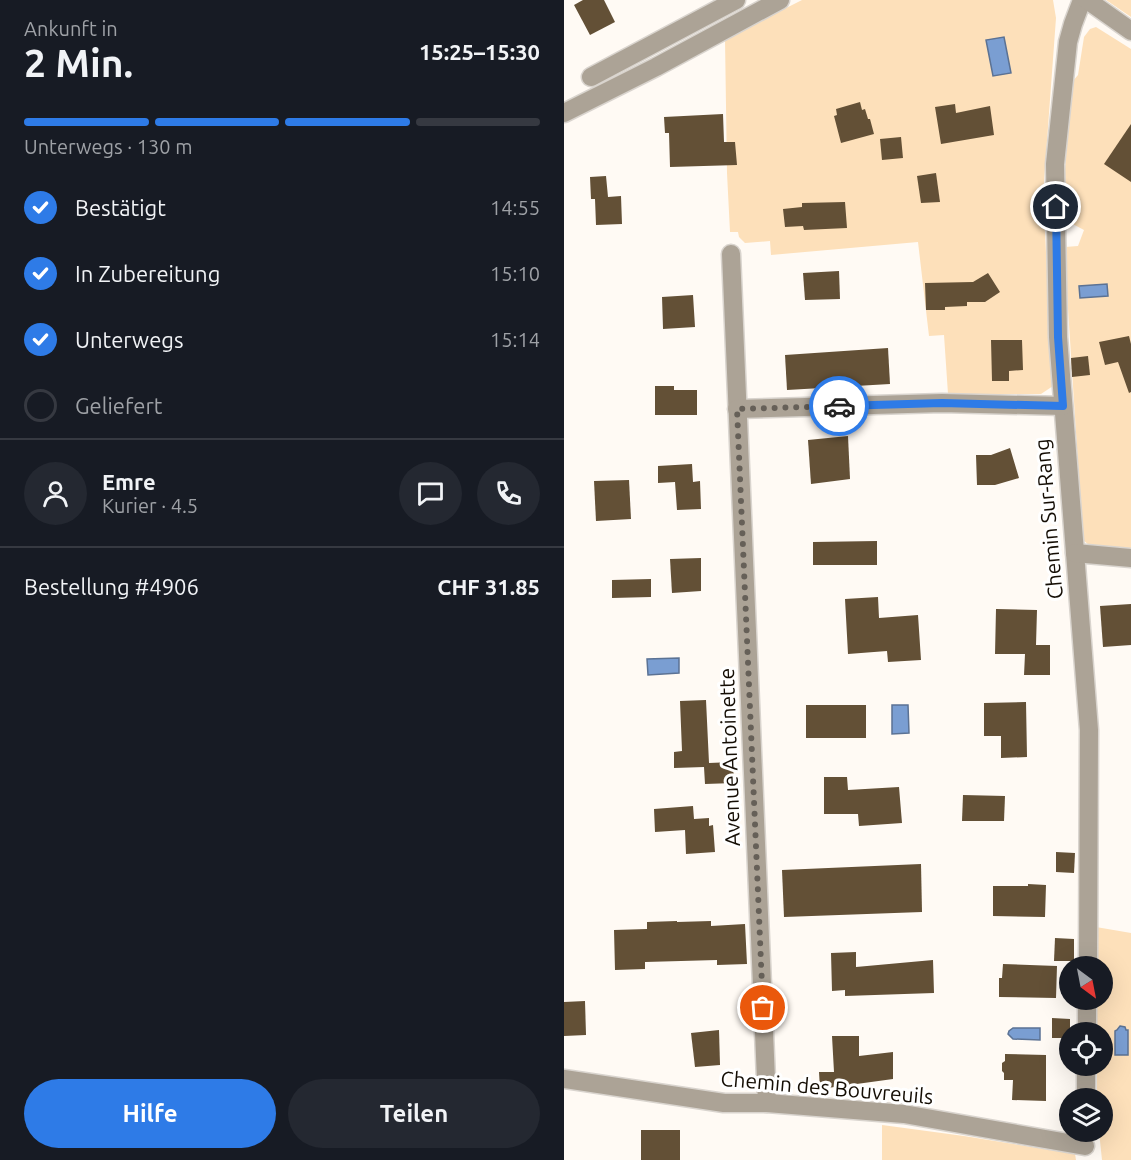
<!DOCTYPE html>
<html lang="de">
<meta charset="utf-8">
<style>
:root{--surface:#171b24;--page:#242831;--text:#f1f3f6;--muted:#9ea1a6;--line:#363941;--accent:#2e7be7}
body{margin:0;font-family:Ubuntu,sans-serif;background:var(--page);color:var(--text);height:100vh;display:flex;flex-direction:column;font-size:22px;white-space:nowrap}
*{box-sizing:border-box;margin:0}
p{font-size:20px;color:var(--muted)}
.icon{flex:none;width:33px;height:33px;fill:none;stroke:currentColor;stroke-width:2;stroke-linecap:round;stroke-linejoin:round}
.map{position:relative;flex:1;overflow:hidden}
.panel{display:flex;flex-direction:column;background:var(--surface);width:564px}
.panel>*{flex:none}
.needle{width:39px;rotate:148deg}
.buttons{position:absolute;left:495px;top:956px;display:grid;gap:12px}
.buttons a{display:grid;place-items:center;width:54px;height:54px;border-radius:50%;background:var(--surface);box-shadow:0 6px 24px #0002;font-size:30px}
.pin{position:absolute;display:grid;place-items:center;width:51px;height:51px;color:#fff;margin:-26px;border:3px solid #fff;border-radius:50%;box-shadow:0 2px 6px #0007}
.courier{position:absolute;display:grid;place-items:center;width:60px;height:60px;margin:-30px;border:4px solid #2e7be7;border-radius:50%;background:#fff;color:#222;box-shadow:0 2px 8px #0007}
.summary em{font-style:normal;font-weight:600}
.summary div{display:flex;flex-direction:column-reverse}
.summary{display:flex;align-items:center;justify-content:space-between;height:102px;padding:0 24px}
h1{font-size:39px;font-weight:600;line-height:45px}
.bar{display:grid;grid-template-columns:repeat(4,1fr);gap:9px 6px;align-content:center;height:72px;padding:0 24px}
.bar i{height:8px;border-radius:4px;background:var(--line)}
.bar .selected{background:var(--accent)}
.bar p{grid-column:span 4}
.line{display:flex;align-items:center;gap:15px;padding:0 24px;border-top:2px solid var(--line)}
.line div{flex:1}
.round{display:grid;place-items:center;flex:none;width:63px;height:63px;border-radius:32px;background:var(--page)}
ol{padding:0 24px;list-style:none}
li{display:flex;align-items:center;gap:18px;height:66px}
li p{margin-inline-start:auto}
li .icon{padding:6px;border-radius:50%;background:var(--accent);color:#fff;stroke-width:4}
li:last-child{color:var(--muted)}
li i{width:33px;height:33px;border:3px solid var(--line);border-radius:50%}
.cta{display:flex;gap:12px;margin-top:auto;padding:12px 24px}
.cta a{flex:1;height:69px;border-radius:36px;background:var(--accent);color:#fff;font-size:24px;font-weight:600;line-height:69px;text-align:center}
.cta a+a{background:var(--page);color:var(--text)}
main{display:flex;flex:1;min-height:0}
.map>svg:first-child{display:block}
.green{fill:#fde0ba}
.water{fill:#7a9ed2;stroke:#5b7294;stroke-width:1.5}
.building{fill:#635036}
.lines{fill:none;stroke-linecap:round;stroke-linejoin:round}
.minor-casing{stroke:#d9d4ce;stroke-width:21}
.minor{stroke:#aca396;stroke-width:18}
.done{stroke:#666058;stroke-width:6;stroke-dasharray:0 10.8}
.route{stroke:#2e7be7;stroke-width:8}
.labels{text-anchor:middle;stroke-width:6;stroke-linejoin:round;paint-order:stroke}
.street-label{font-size:21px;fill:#140d04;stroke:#fff}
</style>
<main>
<section class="panel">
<div class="summary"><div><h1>2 Min.</h1><p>Ankunft in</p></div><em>15:25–15:30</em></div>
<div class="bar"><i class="selected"></i><i class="selected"></i><i class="selected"></i><i></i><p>Unterwegs · 130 m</p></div>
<ol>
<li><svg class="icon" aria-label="check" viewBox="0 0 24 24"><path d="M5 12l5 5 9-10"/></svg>Bestätigt<p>14:55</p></li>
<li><svg class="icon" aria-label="check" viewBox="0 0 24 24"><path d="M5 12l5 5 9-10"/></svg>In Zubereitung<p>15:10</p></li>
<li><svg class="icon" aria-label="check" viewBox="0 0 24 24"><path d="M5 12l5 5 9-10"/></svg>Unterwegs<p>15:14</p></li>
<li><i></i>Geliefert</li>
</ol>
<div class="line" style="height:108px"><a class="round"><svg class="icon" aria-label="person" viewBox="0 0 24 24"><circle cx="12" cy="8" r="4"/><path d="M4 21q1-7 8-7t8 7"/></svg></a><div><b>Emre</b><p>Kurier · 4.5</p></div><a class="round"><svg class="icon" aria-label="chat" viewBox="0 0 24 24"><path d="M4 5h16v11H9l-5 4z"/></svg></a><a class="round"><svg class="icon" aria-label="phone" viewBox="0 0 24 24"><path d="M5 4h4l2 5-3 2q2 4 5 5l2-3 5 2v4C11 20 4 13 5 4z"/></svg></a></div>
<div class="line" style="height:78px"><div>Bestellung #4906</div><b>CHF 31.85</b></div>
<div class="cta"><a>Hilfe</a><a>Teilen</a></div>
</section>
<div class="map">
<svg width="567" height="1160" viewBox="0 0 567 1160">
<rect width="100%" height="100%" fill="#fffaf4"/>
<g class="green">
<polygon points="238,0 489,0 492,18 479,195 489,386 477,394 384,394 380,335 365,336 354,242 207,255 206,241 181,243 175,237 174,232 166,232 163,173 161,39"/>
<polygon points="542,0 567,0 567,17"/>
<polygon points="532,27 567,49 567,549 525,545 519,540 502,278 501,247 514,246 520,230 503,221 508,213 498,206 508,82 514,75 520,37 526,29"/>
<polygon points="532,927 567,933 567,1160 538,1160 535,1131 538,1131 538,1098 533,1098 533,1065 538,1065 538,1032 533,1032 533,999 538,999 538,966 533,966"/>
<polygon points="318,1125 400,1136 511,1154 512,1160 318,1160"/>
</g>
<g class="water">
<polygon points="440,37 447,73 429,76 422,40"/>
<polygon points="543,284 544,296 516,298 515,286"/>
<polygon points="115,658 115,673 84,675 83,659"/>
<polygon points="328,705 344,705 345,733 328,734"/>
<polygon points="556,1026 561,1027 562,1030 564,1030 564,1055 551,1055 551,1031 553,1030"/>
<polygon points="449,1028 476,1028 476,1040 449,1039 444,1034 445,1031"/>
</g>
<g class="building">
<polygon points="19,0 40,0 51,22 26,35 10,5"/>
<polygon points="296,102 298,110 301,109 304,119 306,119 310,134 277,143 270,116 273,115 272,109"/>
<polygon points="391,104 392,113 426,106 430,135 377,144 371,107"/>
<polygon points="159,114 160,142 171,142 173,165 106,167 105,133 101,133 100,117"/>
<polygon points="567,124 567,182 540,164"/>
<polygon points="337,137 339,158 318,160 316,139"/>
<polygon points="372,173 376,202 357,203 353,176"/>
<polygon points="42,176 44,197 57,196 58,224 32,225 31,199 27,199 26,177"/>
<polygon points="281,202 283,228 240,230 239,226 221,227 219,209 238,207 238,203"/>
<polygon points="275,271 276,299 241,300 239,273"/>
<polygon points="424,273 436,292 421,302 403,302 403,306 381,307 381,310 362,310 361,283 409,282"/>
<polygon points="129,295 131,327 99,329 98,297"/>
<polygon points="565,336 567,344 567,392 565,393 554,362 541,365 535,342"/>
<polygon points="427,340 458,340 459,370 445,371 445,381 428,381"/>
<polygon points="324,348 326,384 223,390 221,355"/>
<polygon points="524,356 526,375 508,377 507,358"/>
<polygon points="91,386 110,386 110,390 133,390 133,415 91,415"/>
<polygon points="284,436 286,479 247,484 244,440"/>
<polygon points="446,448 455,478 431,485 413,485 412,455 427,455"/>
<polygon points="128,464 129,482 136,481 137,509 113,510 111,482 94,483 94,466"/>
<polygon points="65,480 67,519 32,521 30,481"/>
<polygon points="313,541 313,565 249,565 249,542"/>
<polygon points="137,558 137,591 108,593 106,559"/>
<polygon points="87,579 87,597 48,598 48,580"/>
<polygon points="314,597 315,618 354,615 357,660 324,662 323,651 284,654 281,599"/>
<polygon points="567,604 567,645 539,647 536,606"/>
<polygon points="432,609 473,610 472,645 486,645 486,675 460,675 461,654 431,654"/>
<polygon points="142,700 145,763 169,762 170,783 141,784 140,767 110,768 110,752 118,751 116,701"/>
<polygon points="462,702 463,757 437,758 437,736 420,736 420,703"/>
<rect x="242" y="705" width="60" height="33"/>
<polygon points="260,777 283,777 284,790 335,787 338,823 295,826 294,814 260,814"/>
<polygon points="399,795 441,796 440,821 398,821"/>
<polygon points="129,806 130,819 145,818 145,826 149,825 151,852 122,854 121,830 91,832 90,809"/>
<polygon points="492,852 511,853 510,873 492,872"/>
<polygon points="357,864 358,912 220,917 218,870"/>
<polygon points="464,884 482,885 481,917 429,916 429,886 464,886"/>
<polygon points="113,921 113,922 147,921 147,926 181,924 183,964 153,965 153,960 81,962 81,969 51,970 50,930 83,929 83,922"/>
<polygon points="491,938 510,939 510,961 490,961"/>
<polygon points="292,952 292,967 369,960 370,993 281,996 281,990 268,991 267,953"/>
<polygon points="439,964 493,966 492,998 435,997 435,978 438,978"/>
<polygon points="21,1001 22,1035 0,1036 0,1002"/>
<polygon points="488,1018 506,1019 506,1038 488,1038"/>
<polygon points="155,1030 156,1065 131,1067 127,1033"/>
<polygon points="268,1036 295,1036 295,1056 329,1052 329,1079 256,1089 255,1072 270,1072"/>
<polygon points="441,1054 482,1055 482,1101 448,1100 449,1080 440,1080 440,1073 438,1071 438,1063 441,1061"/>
<rect x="77" y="1130" width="39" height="30"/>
</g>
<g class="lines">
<g class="minor-casing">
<g id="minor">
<polyline points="518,0 509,24 504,42 491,164 494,337 525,730 524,966"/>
<polyline points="523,0 567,31"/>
<polyline points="27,77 172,0"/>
<polyline points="0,113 92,67 216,0"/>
<polyline points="167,254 203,1103"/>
<polyline points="173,409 378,403 499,406"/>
<polyline points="511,553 567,558"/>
<polyline points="523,1032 523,999"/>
<polyline points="0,1079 160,1103 203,1103 340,1114 521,1146"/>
<polyline points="522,1098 522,1065"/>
</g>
</g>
<use href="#minor" class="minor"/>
</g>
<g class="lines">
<polyline class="done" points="199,1008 173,409 275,406"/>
<polyline class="route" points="275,406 378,403 499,406 494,337 492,207"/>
</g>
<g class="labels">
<g class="street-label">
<text transform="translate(485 519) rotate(-95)" y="7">Chemin Sur-Rang</text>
<text transform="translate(166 757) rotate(-92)" y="7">Avenue Antoinette</text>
<text transform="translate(263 1088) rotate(5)" y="7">Chemin des Bouvreuils</text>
</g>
</g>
</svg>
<div class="buttons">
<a><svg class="needle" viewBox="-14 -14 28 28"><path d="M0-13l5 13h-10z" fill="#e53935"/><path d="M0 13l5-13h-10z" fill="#9ea1a6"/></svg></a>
<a><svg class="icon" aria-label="locate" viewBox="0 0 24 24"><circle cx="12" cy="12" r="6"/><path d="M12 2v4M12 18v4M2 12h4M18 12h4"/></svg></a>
<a><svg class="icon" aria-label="layers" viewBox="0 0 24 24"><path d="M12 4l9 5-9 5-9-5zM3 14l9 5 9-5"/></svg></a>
</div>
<div class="pin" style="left:199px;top:1008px;background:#ea580c"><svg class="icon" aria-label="bag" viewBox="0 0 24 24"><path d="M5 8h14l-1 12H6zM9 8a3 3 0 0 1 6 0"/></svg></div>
<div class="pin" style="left:492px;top:207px;background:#1f2937"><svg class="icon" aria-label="home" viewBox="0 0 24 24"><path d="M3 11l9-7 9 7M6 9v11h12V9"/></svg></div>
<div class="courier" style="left:275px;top:406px"><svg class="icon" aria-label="car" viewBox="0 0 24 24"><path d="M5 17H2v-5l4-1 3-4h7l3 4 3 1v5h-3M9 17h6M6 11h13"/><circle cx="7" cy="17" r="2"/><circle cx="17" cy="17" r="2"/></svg></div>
</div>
</main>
